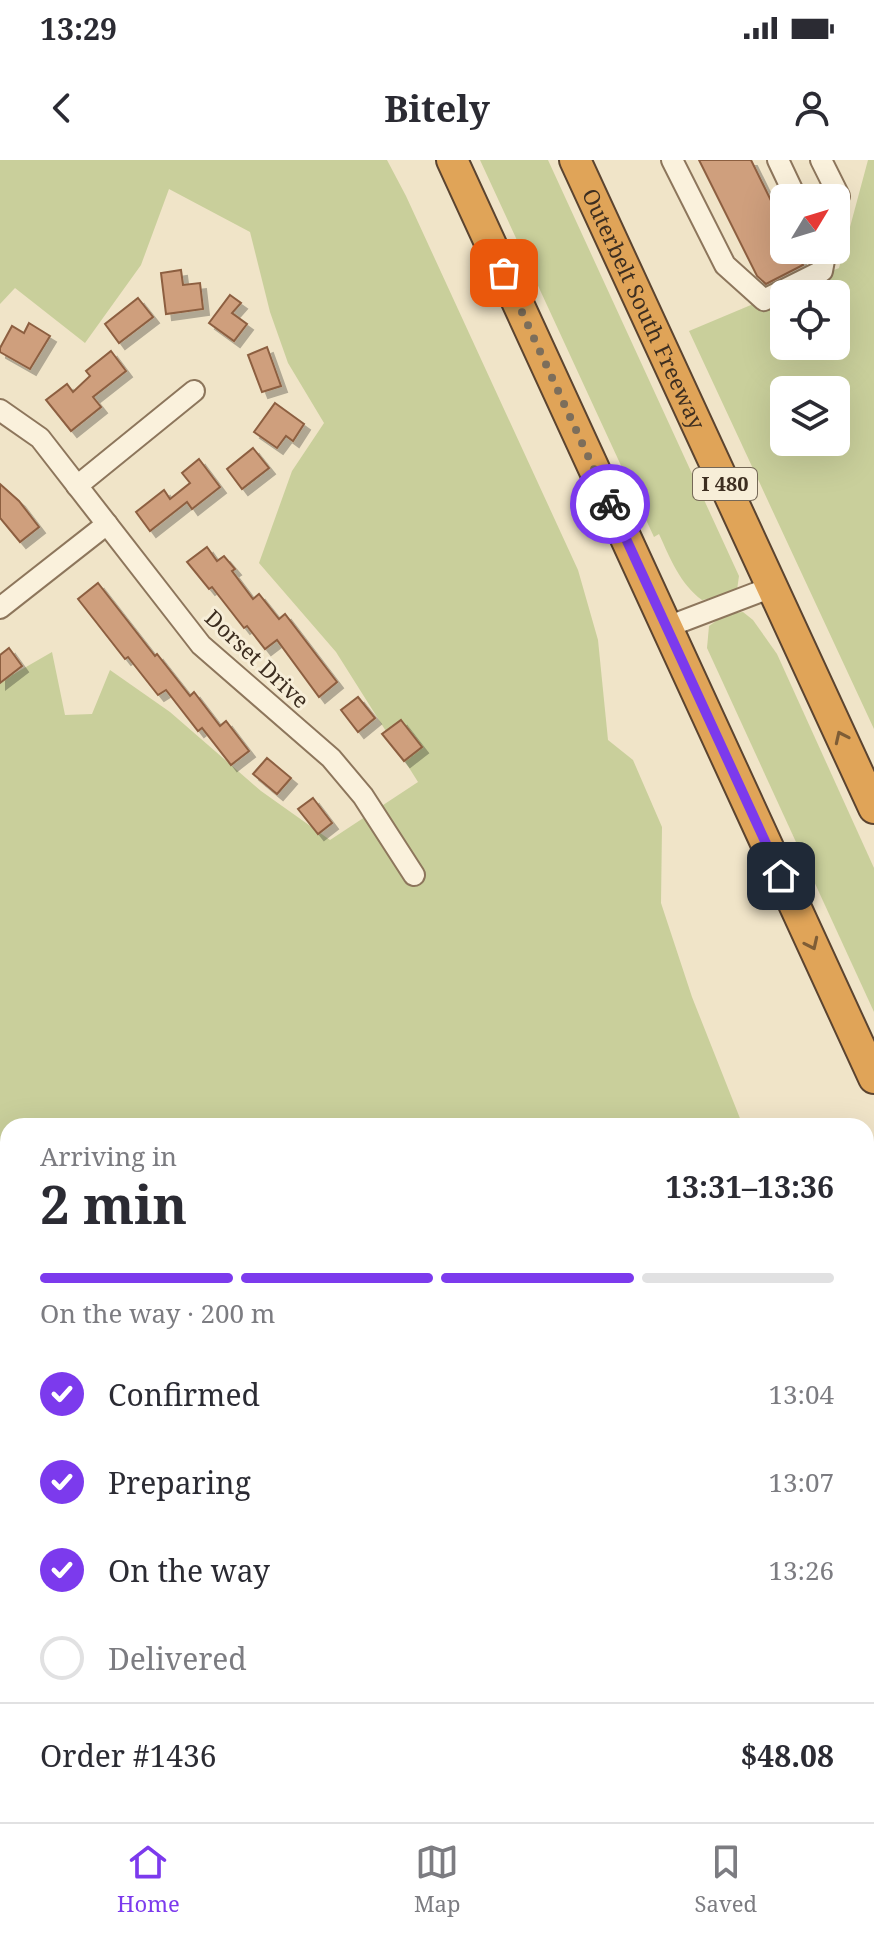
<!DOCTYPE html>
<meta charset="utf-8">
<style>
:root{--surface:#fff;--page:#f2f2f3;--text:#2b2b33;--muted:#7c7c81;--line:#e1e1e2;--accent:#7c3aed}
body{margin:0;font-family:"Noto Serif",serif;background:var(--page);color:var(--text);height:100vh;display:flex;flex-direction:column;font-size:30px;white-space:nowrap}
*{box-sizing:border-box;margin:0}
p{font-size:26px;color:var(--muted)}
.icon{flex:none;width:44px;height:44px;fill:none;stroke:currentColor;stroke-width:2;stroke-linecap:round;stroke-linejoin:round}
.map{position:relative;flex:1;overflow:hidden}
.panel{position:absolute;left:0px;top:958px;width:874px;height:704px;display:flex;flex-direction:column;background:var(--surface);border-radius:24px 24px 0 0;box-shadow:0 8px 32px #0002}
.panel>*{flex:none}
.needle{width:52px;rotate:52deg}
.controls{position:absolute;left:770px;top:24px;display:grid;gap:16px}
.controls a{display:grid;place-items:center;width:80px;height:80px;border-radius:12px;background:var(--surface);box-shadow:0 8px 32px #0002;font-size:40px}
.pin{position:absolute;display:grid;place-items:center;width:68px;height:68px;color:#fff;margin:-34px;border-radius:16px;box-shadow:0 4px 12px #0006}
.courier{position:absolute;display:grid;place-items:center;width:80px;height:80px;margin:-40px;border:6px solid #7c3aed;border-radius:50%;background:#fff;color:#222;box-shadow:0 2px 10px #0007}
.headline em{font-style:normal;font-weight:700}
.headline div{display:flex;flex-direction:column-reverse}
.headline{display:flex;align-items:center;justify-content:space-between;height:136px;padding:0 40px}
h1{font-size:52px;font-weight:700;line-height:60px}
.bar{display:grid;grid-template-columns:repeat(4,1fr);gap:12px 8px;align-content:center;height:96px;padding:0 40px}
.bar i{height:10px;border-radius:6px;background:var(--line)}
.bar .active{background:var(--accent)}
.bar p{grid-column:span 4}
.line{display:flex;align-items:center;gap:20px;padding:0 40px;border-top:2px solid var(--line)}
.line div{flex:1}
ol{padding:0 40px;list-style:none}
li{display:flex;align-items:center;gap:24px;height:88px}
li p{margin-inline-start:auto}
li .icon{padding:8px;border-radius:50%;background:var(--accent);color:#fff;stroke-width:4}
li:last-child{color:var(--muted)}
li i{width:44px;height:44px;border:4px solid var(--line);border-radius:50%}
.status{display:flex;justify-content:space-between;align-items:center;height:56px;padding:0 40px;background:var(--surface);direction:ltr}
.status svg{height:22px;fill:currentColor}
header{display:flex;justify-content:space-between;align-items:center;height:104px;padding:0 40px;background:var(--surface);font-size:36px;font-weight:700}
.tabs{display:flex;justify-content:space-around;align-items:center;height:112px;border-top:2px solid var(--line);background:var(--surface);font-size:22px;color:var(--muted)}
.tabs a{display:grid;justify-items:center;gap:4px}
.tabs .active{color:var(--accent)}
.map>svg:first-child{display:block}
.green{fill:#c9cf9b;fill-rule:evenodd}
.building{fill:#cf9f7d;stroke:#8d5f41;stroke-width:2;filter:url(#shadow)}
.lines{fill:none;stroke-linecap:round;stroke-linejoin:round}
.minor-casing{stroke:#8d765c;stroke-width:24}
.highway-casing{stroke:#5b4430;stroke-width:34}
.minor{stroke:#faf1dc;stroke-width:20}
.highway{stroke:#e0a458;stroke-width:30}
.oneway{stroke:#7e5d36}
.done{stroke:#7c6e5b;stroke-width:8;stroke-dasharray:0 14.4}
.route{stroke:#7c3aed;stroke-width:10}
.labels{text-anchor:middle;stroke-width:6;stroke-linejoin:round;paint-order:stroke}
.shield{fill:#f7eed8;stroke:#756857;stroke-width:2}
.shield-label{font-size:20px;font-weight:bold;fill:#3d2e20}
.street-label{font-size:22px;fill:#3d2e20;stroke:#f7eed8}
</style>
<div class="status"><b>13:29</b><svg viewBox="0 0 49 12"><path d="M0 12V9h3v3zM5 12V6h3v6zM10 12V3h3v9zM15 12V0h3v12zM26 1h20v11H26zM47 4h2v5h-2z"/></svg></div>
<header><svg class="icon" aria-label="back" viewBox="0 0 24 24"><path d="M15 5l-7 7 7 7"/></svg>Bitely<svg class="icon" aria-label="person" viewBox="0 0 24 24"><circle cx="12" cy="8" r="4"/><path d="M4 21q1-7 8-7t8 7"/></svg></header>
<div class="map">
<svg width="874" height="1662" viewBox="0 0 874 1662">
<defs>
<filter id="shadow"><feDropShadow dx="6" dy="6" stdDeviation="0" flood-color="#0004"/></filter>
</defs>
<rect width="100%" height="100%" fill="#f0e4c8"/>
<g class="green">
<polygon points="0,0 387,0 406,36 578,410 598,480 608,580 633,600 662,667 661,743 692,837 743,966 8,966 8,1654 866,1654 866,1414 874,1410 874,1662 0,1662 0,522 52,492 65,555 92,554 110,510 170,552 261,631 330,680 418,622 336,492 259,403 292,311 324,263 288,203 270,152 250,72 169,29 141,105 85,183 15,128 0,144"/>
<path d="M480,0H548L739,416L737,430L724,436L702,440C680,424 670,398 659,374L654,377Z"/>
<path d="M868,0H874V569L689,171L839,108ZM784,134H836V186H784ZM784,230H836V282H784Z"/>
<polygon points="743,452 753,460 777,494 874,708 874,852 707,488 709,466 726,454"/>
<polygon points="866,1052 874,1061 874,1136 866,1135"/>
</g>
<g class="building">
<polygon points="699,0 751,0 784,67 784,90 796,90 803,105 766,124 757,116"/>
<polygon points="181,110 183,125 200,123 203,149 166,154 161,113"/>
<polygon points="230,135 241,143 232,153 247,164 234,181 209,163"/>
<polygon points="138,138 153,157 119,183 105,164"/>
<polygon points="29,163 50,176 30,209 0,192 0,188 12,166 24,173"/>
<polygon points="267,187 281,226 262,232 248,195"/>
<polygon points="111,191 126,211 93,237 101,247 71,271 46,240 67,224 73,232 90,216 86,211"/>
<polygon points="275,243 304,264 293,281 286,276 277,288 254,272"/>
<polygon points="253,288 269,308 242,329 227,309"/>
<polygon points="199,299 220,327 192,349 187,342 150,371 136,352 164,330 170,339 190,323 182,313"/>
<polygon points="0,324 19,341 39,367 20,382 0,358"/>
<polygon points="207,387 217,401 224,396 235,409 232,411 253,439 259,434 279,459 285,454 337,522 319,537 277,480 265,489 247,466 244,468 212,427 209,429 187,402"/>
<polygon points="98,423 155,496 157,494 190,536 194,532 220,566 226,561 249,591 231,605 202,568 198,571 166,530 158,535 128,497 125,499 78,439"/>
<polygon points="9,488 22,506 0,523 0,495"/>
<polygon points="358,537 375,558 358,572 341,550"/>
<polygon points="401,560 422,587 404,601 382,574"/>
<polygon points="267,598 291,618 277,634 253,614"/>
<polygon points="313,638 332,663 318,674 298,649"/>
</g>
<g class="lines">
<g class="minor-casing">
<g id="minor">
<polyline points="672,0 725,105 764,140 822,111 825,95 822,90"/>
<polyline points="778,0 796,38"/>
<polyline points="821,0 839,36"/>
<polyline points="0,250 40,278 201,485 331,598 363,636 414,715"/>
<polyline points="77,326 194,231"/>
<polyline points="0,448 107,364"/>
<polyline points="667,467 772,427"/>
</g>
</g>
<g class="highway-casing">
<g id="highway">
<polyline points="452,0 874,918"/>
<path id="s1" d="M575,0L874,648"/>
</g>
</g>
<use href="#minor" class="minor"/>
<use href="#highway" class="highway"/>
</g>
<defs><path id="oneway-chevron" d="M-2-3.5L2.5 0L-2 3.5" fill="none" stroke-width="1.6" stroke-linecap="round" stroke-linejoin="round" transform="scale(2)"/></defs>
<g class="oneway">
<use href="#oneway-chevron" transform="translate(841 577) rotate(-115)"/>
<use href="#oneway-chevron" transform="translate(812 784) rotate(65)"/>
</g>
<g class="lines">
<polyline class="done" points="504,113 610,344"/>
<polyline class="route" points="610,344 781,716"/>
</g>
<g class="labels">
<rect class="shield" x="693" y="308" width="64" height="32" rx="6"/>
<g class="shield-label">
<text x="725" y="331">I 480</text>
</g>
<g class="street-label">
<text dy="8" stroke="none"><textPath href="#s1" startOffset="164">Outerbelt South Freeway</textPath></text>
<text transform="translate(257 499) rotate(43)" y="8">Dorset Drive</text>
</g>
</g>
</svg>
<div class="controls">
<a><svg class="needle" viewBox="-14 -14 28 28"><path d="M0-13l5 13h-10z" fill="#e53935"/><path d="M0 13l5-13h-10z" fill="#7c7c81"/></svg></a>
<a><svg class="icon" aria-label="locate" viewBox="0 0 24 24"><circle cx="12" cy="12" r="6"/><path d="M12 2v4M12 18v4M2 12h4M18 12h4"/></svg></a>
<a><svg class="icon" aria-label="layers" viewBox="0 0 24 24"><path d="M12 4l9 5-9 5-9-5zM3 14l9 5 9-5"/></svg></a>
</div>
<div class="pin" style="left:504px;top:113px;background:#ea580c"><svg class="icon" aria-label="bag" viewBox="0 0 24 24"><path d="M5 8h14l-1 12H6zM9 8a3 3 0 0 1 6 0"/></svg></div>
<div class="pin" style="left:781px;top:716px;background:#1f2937"><svg class="icon" aria-label="home" viewBox="0 0 24 24"><path d="M3 11l9-7 9 7M6 9v11h12V9"/></svg></div>
<div class="courier" style="left:610px;top:344px"><svg class="icon" aria-label="bike" viewBox="0 0 24 24"><circle cx="6" cy="16" r="4"/><circle cx="18" cy="16" r="4"/><path d="M6 16l4-8h5l3 8M10 8l3 8H6M13 5h3"/></svg></div>
<section class="panel">
<div class="headline"><div><h1>2 min</h1><p>Arriving in</p></div><em>13:31–13:36</em></div>
<div class="bar"><i class="active"></i><i class="active"></i><i class="active"></i><i></i><p>On the way · 200 m</p></div>
<ol>
<li><svg class="icon" aria-label="check" viewBox="0 0 24 24"><path d="M5 12l5 5 9-10"/></svg>Confirmed<p>13:04</p></li>
<li><svg class="icon" aria-label="check" viewBox="0 0 24 24"><path d="M5 12l5 5 9-10"/></svg>Preparing<p>13:07</p></li>
<li><svg class="icon" aria-label="check" viewBox="0 0 24 24"><path d="M5 12l5 5 9-10"/></svg>On the way<p>13:26</p></li>
<li><i></i>Delivered</li>
</ol>
<div class="line" style="height:104px"><div>Order #1436</div><b>$48.08</b></div>
</section>
</div>
<nav class="tabs">
<a class="active"><svg class="icon" aria-label="home" viewBox="0 0 24 24"><path d="M3 11l9-7 9 7M6 9v11h12V9"/></svg>Home</a>
<a><svg class="icon" aria-label="map" viewBox="0 0 24 24"><path d="M3 6l6-2 6 2 6-2v14l-6 2-6-2-6 2zM9 4v14M15 6v14"/></svg>Map</a>
<a><svg class="icon" aria-label="saved" viewBox="0 0 24 24"><path d="M7 4h10v16l-5-4-5 4z"/></svg>Saved</a>
</nav>
